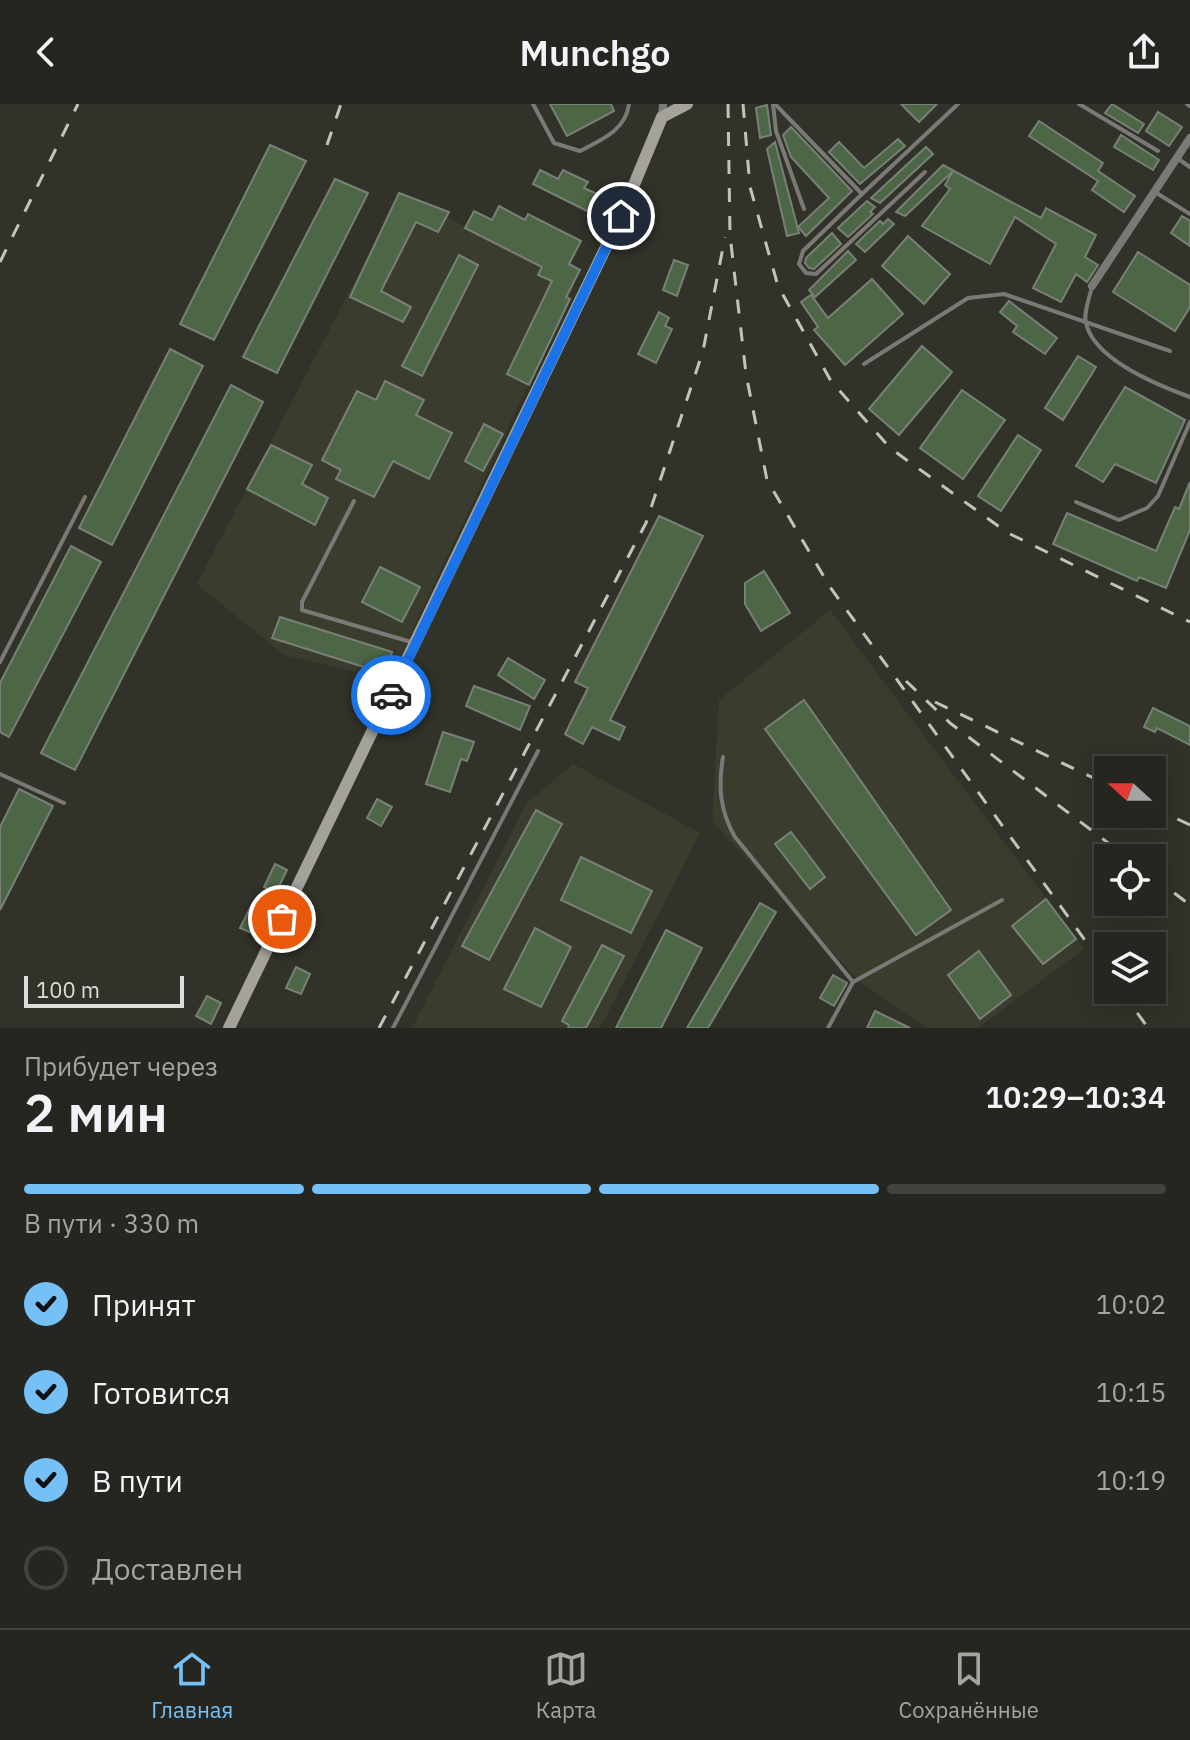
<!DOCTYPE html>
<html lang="ru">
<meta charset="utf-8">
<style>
:root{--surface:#252620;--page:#2d2e29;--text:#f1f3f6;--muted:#a3a5a5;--line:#42433e;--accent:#75c0f6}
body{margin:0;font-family:"IBM Plex Sans",sans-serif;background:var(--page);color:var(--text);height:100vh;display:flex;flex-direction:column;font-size:30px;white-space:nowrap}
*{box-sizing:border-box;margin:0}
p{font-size:26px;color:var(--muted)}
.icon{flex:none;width:44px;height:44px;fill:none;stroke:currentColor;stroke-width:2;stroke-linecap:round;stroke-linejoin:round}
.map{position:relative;height:924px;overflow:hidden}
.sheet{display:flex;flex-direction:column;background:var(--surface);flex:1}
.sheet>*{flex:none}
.needle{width:52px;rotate:291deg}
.fabs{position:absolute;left:1094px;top:652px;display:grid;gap:16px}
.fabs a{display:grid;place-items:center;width:72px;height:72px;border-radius:0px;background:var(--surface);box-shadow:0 4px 20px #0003,0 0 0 2px var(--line);font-size:40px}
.scale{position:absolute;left:24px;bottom:20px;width:160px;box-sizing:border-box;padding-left:8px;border:4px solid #ddded9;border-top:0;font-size:22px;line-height:28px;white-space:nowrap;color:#ddded9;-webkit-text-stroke:6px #31332a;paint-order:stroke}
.pin{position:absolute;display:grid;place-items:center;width:68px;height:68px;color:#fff;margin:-34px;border:4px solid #fff;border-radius:50%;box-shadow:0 2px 8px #0007}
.courier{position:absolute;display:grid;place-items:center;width:80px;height:80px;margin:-40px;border:6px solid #1a73e8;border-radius:50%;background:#fff;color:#222;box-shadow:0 2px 10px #0007}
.overview em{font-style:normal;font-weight:600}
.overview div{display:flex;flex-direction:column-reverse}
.overview{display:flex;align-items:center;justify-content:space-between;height:136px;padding:0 24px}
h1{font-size:52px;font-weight:600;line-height:60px}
.bar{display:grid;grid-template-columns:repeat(4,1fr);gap:12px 8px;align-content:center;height:96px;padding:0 24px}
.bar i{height:10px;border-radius:6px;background:var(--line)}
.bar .on{background:var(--accent)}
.bar p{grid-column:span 4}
ol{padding:0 24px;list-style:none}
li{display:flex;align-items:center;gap:24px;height:88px}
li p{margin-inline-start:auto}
li .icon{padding:8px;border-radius:50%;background:var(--accent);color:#111;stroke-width:4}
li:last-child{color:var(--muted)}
li i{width:44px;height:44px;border:4px solid var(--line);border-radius:50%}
header{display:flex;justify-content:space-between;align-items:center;height:104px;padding:0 24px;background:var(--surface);font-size:36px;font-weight:600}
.dock{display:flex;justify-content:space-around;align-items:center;height:112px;border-top:2px solid var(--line);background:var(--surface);font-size:22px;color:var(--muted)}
.dock a{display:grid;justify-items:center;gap:4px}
.dock .on{color:var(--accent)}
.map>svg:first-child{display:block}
.built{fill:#3a3c2e}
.building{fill:#4c6646;stroke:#798078;stroke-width:2}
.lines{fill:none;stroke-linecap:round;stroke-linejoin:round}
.service{stroke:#7b7975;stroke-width:4}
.minor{stroke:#7b7975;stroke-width:8}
.secondary{stroke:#a4a29b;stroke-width:12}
.rail{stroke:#c2c3bd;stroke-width:3;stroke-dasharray:14 14;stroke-linecap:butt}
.done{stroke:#a1a29c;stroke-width:8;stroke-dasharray:0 14.4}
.route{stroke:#1a73e8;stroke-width:10}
</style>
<header><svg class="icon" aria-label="back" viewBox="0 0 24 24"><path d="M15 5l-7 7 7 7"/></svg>Munchgo<svg class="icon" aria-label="share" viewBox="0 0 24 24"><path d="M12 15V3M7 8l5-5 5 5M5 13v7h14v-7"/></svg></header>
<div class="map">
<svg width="1190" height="924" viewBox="0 0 1190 924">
<rect width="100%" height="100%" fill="#31332a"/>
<g class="built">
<polygon points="401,88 575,182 389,576 284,551 197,480"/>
<polygon points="830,506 1084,845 978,924 927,924 859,877 712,717 719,596"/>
<polygon points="573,660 700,729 600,924 412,924 526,700"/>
</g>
<g class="building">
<polygon points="550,0 611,0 614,7 567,32"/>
<polygon points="901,0 937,0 919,18"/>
<polygon points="1112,0 1144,20 1138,29 1105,9"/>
<polygon points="767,1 771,31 760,34 756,4"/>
<polygon points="1158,8 1182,23 1169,42 1146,27"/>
<polygon points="1039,17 1103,59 1098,67 1135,92 1124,108 1092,86 1098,77 1029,32"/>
<polygon points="791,23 852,87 806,132 798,123 829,94 791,53 783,31"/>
<polygon points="1121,31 1159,56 1153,66 1114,43"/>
<polygon points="898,35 905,42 860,80 829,48 839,38 864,64"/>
<polygon points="775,38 799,129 787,132 767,45"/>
<polygon points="270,41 306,57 214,236 180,220"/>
<polygon points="926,43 933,50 880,99 871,94"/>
<polygon points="943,61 1041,114 1046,104 1096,131 1085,153 1098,161 1087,178 1076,170 1061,198 1033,184 1056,140 1015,113 990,160 922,122 950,85 945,81 953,67 905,112 896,108"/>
<polygon points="540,66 558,75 563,66 588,78 584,84 608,95 599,113 533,80"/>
<polygon points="335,75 368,89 277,269 243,253"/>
<polygon points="399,89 449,108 438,128 416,118 381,187 411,203 403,218 350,193"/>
<polygon points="867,97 875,103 870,108 873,110 848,133 838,124"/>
<polygon points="499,102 525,116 528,110 581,137 569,160 580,166 566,193 570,195 529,281 507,270 552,177 538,171 542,163 465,124 474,107 492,116"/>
<polygon points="1182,112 1190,117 1190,142 1171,129"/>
<polygon points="888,115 894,120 865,148 856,140 880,117 883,120"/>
<polygon points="832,129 841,140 814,165 809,164 805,159 806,154"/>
<polygon points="908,132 950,170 924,200 882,162"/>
<polygon points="848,147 856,156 815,193 809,186"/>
<polygon points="1138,148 1190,181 1190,203 1175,227 1113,188"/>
<polygon points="459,151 478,161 422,272 402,262"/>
<polygon points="674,156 688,161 677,192 663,186"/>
<polygon points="872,175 903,210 845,261 814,226 818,223 801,198 811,191 828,214"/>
<polygon points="1009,197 1057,234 1045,250 1013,228 1017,222 1000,208"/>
<polygon points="659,208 669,214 665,222 672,225 656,259 638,250"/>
<polygon points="922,242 952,268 899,331 869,305"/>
<polygon points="170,245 203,262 112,441 79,424"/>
<polygon points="1078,252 1096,263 1063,316 1045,304"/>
<polygon points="385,277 424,296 416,311 452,329 429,375 393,357 374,393 336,375 341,366 322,356 357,287 376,296"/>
<polygon points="231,281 263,298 75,666 41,649"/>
<polygon points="1125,283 1185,316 1156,379 1115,360 1103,378 1076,362"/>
<polygon points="962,286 1005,316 963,375 920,344"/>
<polygon points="484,320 503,330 483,367 465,357"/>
<polygon points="1018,331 1041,346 1001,407 978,392"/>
<polygon points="271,341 312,361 302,380 328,394 315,421 247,385"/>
<polygon points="1190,378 1190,426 1166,484 1139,473 1137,477 1053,440 1067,409 1156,447 1175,403 1179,405"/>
<polygon points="659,412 703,432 610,616 625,623 619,636 592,623 583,640 565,630 588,584 575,578"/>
<polygon points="71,442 101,458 9,633 0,628 0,579"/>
<polygon points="380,463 420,483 402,518 362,498"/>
<polygon points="764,467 790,509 761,527 745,500 745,479"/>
<polygon points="280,513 392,548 386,570 272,534"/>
<polygon points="508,554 545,576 534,595 498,571"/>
<polygon points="474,582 530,602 520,626 466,602"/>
<polygon points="804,596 951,806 916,831 765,625"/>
<polygon points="1153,604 1190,622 1190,641 1157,624 1155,628 1144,623"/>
<polygon points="443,628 474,638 467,657 461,655 450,688 426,680"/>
<polygon points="19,685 53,702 0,806 0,723"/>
<polygon points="377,695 392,703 381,722 367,714"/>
<polygon points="536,706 562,720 489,856 462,842"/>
<polygon points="791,728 825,773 810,785 775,740"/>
<polygon points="581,753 652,787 631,829 561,796"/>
<polygon points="275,760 287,766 276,789 264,783"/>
<polygon points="1046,795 1076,835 1043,860 1012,822"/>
<polygon points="760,799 776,808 708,924 687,924"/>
<polygon points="251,802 264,808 254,830 240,824"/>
<polygon points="535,824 571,843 541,903 504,885"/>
<polygon points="666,826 702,844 661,924 616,924"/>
<polygon points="602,841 624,852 586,924 568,924 569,921 562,917"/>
<polygon points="979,847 1011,891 980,915 948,871"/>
<polygon points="296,863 310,870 301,890 286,884"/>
<polygon points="833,871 847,879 834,902 820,894"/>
<polygon points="207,892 221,899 211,920 196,912"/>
<polygon points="875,907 910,924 867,924"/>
</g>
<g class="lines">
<g class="service">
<path d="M533,0L554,39L580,47C601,36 626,26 629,0"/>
<polyline points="773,0 776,27 804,105"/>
<polyline points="775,0 862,90 958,0"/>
<polyline points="1079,0 1158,47"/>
<polyline points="1187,0 1190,2"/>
<polyline points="1177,54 1190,63"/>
<polyline points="1155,88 1190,110"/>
<polyline points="862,90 803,147 799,160 806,169 816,170 925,68"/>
<path d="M1092,182C1090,193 1083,209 1086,219C1094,255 1157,281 1190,293"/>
<polyline points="864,260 968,194 1004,190 1170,247"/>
<polyline points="354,397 302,498 302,506 411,538"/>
<polyline points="1076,398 1119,416 1147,404 1158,392 1190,318"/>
<polyline points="0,558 85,393"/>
<path d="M723,653C718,683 720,707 735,733L853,878"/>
<polyline points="0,670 64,699"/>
<polyline points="393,924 538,647"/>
<polyline points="828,924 853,878 1002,796"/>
</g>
<g class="minor">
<polyline points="662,13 663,0"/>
<polyline points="1092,182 1190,34"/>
</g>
<polyline class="secondary" points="229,924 621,112 662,13 687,0"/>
<g class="rail">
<polyline points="728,0 730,131 746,270 767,376 830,483 1108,868"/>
<polyline points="743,0 750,83 778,182 831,277 890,344 1008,429 1190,518"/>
<polyline points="327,41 341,0"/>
<polyline points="0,158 78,0"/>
<polyline points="906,577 950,619 1128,754"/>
<polyline points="935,598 1108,681"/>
<polyline points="1152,703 1190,721"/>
<polyline points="1152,772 1190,801"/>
<polyline points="1121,886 1148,924"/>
<polyline points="379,924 646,419 703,247 725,133"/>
</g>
</g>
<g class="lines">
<polyline class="done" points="282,815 391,591"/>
<polyline class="route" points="391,591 621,112"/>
</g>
</svg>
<div class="fabs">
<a><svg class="needle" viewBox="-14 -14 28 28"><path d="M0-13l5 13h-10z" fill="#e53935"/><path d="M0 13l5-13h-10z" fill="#a3a5a5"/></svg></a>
<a><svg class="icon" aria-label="locate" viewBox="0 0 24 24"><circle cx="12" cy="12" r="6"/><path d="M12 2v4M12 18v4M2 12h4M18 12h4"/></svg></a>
<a><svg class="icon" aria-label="layers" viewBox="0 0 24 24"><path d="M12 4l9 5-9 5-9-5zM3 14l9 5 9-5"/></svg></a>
</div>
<div class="scale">100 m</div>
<div class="pin" style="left:282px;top:815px;background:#ea580c"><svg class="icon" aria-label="bag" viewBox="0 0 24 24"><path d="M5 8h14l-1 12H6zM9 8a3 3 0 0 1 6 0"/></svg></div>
<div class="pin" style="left:621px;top:112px;background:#1f2937"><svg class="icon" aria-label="home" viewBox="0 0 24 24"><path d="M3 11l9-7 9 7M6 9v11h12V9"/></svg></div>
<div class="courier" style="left:391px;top:591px"><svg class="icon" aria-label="car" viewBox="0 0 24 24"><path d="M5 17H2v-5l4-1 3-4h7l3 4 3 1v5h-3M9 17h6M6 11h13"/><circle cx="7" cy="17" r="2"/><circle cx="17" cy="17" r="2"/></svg></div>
</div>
<section class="sheet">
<div class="overview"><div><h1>2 мин</h1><p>Прибудет через</p></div><em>10:29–10:34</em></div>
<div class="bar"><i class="on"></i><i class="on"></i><i class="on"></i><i></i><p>В пути · 330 m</p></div>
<ol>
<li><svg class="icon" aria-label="check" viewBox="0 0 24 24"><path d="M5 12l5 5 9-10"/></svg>Принят<p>10:02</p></li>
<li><svg class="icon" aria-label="check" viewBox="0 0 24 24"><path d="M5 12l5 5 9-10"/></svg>Готовится<p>10:15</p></li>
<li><svg class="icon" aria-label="check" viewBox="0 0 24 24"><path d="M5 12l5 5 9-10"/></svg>В пути<p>10:19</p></li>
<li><i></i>Доставлен</li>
</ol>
</section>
<nav class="dock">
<a class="on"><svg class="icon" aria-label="home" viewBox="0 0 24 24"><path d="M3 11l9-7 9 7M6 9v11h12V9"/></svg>Главная</a>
<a><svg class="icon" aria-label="map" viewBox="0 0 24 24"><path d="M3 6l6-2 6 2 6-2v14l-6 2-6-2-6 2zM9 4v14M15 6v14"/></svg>Карта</a>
<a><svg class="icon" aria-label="saved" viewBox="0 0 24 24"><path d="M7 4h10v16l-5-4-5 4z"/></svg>Сохранённые</a>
</nav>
